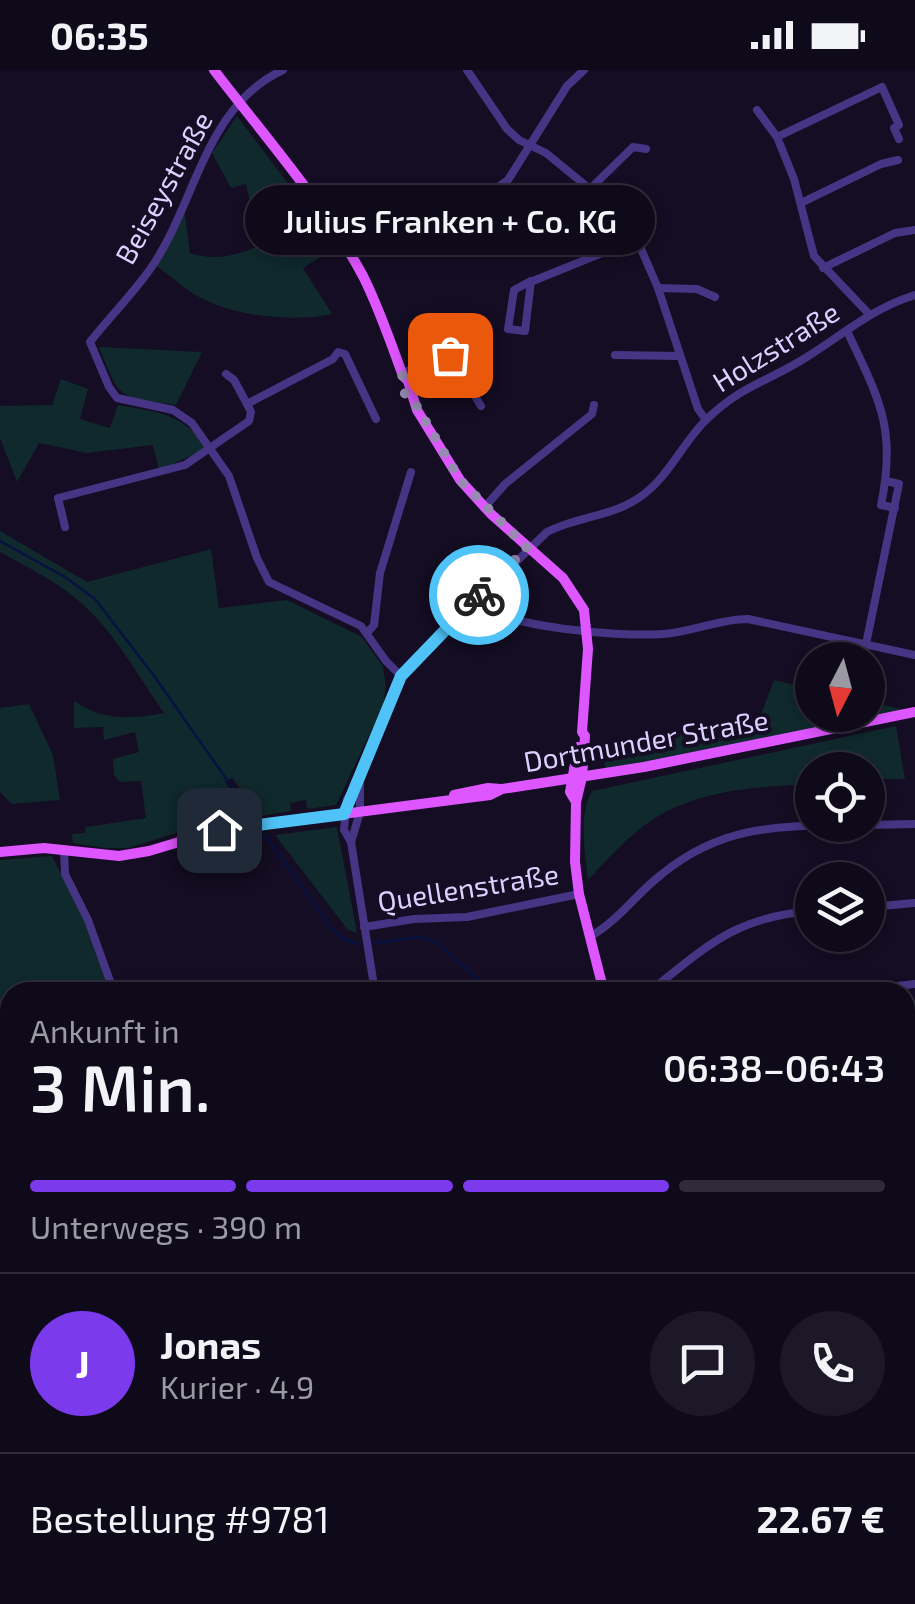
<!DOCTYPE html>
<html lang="de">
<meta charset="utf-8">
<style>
:root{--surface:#0f0a1a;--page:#1d1827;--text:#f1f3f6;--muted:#9b9aa2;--line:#2f2b39;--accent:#7c3aed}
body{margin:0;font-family:"Exo 2",sans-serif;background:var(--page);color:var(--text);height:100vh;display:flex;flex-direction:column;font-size:38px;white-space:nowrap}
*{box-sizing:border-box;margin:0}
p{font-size:32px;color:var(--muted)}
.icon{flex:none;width:55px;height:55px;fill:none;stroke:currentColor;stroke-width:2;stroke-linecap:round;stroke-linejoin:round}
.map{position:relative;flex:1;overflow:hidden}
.side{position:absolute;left:0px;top:912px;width:915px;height:622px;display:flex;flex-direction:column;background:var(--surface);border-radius:30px 30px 0 0;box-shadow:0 5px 15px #0003,0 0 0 2px var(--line)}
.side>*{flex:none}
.needle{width:65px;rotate:186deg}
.buttons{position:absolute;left:795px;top:572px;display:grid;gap:20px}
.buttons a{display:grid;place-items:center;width:90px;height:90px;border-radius:50%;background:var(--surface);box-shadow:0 5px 15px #0003,0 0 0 2px var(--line);font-size:50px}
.pin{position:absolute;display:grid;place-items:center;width:85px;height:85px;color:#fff;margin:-42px;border-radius:20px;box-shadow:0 5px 15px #0006}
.courier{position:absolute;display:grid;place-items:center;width:100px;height:100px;margin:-50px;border:8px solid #4fc3f7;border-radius:50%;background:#fff;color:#222;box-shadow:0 2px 12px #0007}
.bubble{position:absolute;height:70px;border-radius:35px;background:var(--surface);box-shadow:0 5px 15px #0003,0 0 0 2px var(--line);font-size:32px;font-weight:600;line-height:70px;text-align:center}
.headline em{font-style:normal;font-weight:600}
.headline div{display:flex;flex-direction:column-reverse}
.headline{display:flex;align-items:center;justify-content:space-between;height:170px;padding:0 30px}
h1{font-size:65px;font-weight:600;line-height:75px}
.bar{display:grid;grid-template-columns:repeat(4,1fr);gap:15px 10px;align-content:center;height:120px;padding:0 30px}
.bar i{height:12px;border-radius:8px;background:var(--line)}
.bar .on{background:var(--accent)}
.bar p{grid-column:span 4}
.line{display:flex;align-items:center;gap:25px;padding:0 30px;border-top:2px solid var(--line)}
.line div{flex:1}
.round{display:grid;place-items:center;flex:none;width:105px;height:105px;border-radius:52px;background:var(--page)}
.status{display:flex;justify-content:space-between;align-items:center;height:70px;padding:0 50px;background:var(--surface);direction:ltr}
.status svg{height:28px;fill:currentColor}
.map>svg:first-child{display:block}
.green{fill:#0f292d}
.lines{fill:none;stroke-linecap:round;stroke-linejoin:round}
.stream{stroke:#071241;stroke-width:2.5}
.minor{stroke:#463584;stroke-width:8}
.major{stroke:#de56ff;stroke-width:10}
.done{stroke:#978bb2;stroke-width:10;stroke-dasharray:0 18}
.route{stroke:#4fc3f7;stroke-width:12}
.labels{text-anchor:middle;stroke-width:8;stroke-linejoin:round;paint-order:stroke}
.street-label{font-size:28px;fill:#ddcfff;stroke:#140d23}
</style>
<div class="status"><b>06:35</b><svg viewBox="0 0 49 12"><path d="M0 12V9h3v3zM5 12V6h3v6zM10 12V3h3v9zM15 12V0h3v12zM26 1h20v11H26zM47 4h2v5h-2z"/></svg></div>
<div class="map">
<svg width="915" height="1534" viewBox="0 0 915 1534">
<rect width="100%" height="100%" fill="#140d23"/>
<g class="green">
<path d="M237,46L336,177L303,198L332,244C296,252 241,247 207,231C188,223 171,206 154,194L184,139L190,183C224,194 255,180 285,161L271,136L253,146L246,114L231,118L212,83Z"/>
<path d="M99,277L202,282L176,335C119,327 120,331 99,277Z"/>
<path d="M61,309L88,319L80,349L110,358L118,335C157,342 177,342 205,373L204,380L159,400L153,375L87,383L39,373L17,412L0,368V336L52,335Z"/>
<path d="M0,461L87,512L211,479L219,538L287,530L362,567L383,597L386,616L383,636L336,735L307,739L306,730L290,733L291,741L261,746L232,708L225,712L250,747L208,753L128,778H104L73,773L72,764L85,763L86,757L146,748L141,711L120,712L114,705L113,689L139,682L135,662L104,670L103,657L74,658V631C103,651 130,649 164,643C138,606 114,561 79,531C56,511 27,497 0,482Z"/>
<polygon points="774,610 812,619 812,645 868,645 868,631 905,640 606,701 602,676 758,652"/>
<polygon points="29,634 53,685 60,730 12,734 0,722 0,638"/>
<path d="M896,656L905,709H868V700H812V714C757,717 701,719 652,750C628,766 608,789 588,810C585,782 578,746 592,721Z"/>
<polygon points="337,757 357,863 348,860 275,765"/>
<polygon points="52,786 86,854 111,922 10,922 10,1525 142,1525 142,1534 0,1534 0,790"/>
</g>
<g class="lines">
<g class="stream">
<polyline points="0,471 65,507 95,529 152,603 253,747"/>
<polyline points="265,765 332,859 344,869 358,874"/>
<polyline points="374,873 419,867 436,872 493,922"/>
<polyline points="841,1525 846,1534"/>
</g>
<g class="minor">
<path d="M283,0C206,35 196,131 153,195C135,222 110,246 90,272L109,317L117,328L173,340L192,353L229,406L257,488L269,512L361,556L386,591L401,606"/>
<polyline points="467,0 507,59 519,70 546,83 629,151 658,218 698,339 706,350"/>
<polyline points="757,40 777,67 794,109 814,186 869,244"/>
<polyline points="777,67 882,17 899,55 894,58 899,69"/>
<polyline points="592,117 633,77 646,79"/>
<polyline points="801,133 881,94 898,90"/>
<polyline points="463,149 463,142 508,110 567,16 584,0"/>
<polyline points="823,198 895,163 915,160"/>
<polyline points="531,211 525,261 508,259 514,220 531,211 533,211 639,168"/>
<polyline points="658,218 697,219 715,227"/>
<path d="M847,261C879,329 897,358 881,435L895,438"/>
<polyline points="615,285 680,286"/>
<polyline points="402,303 450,285 481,336"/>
<polyline points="226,304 234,310 247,334"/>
<polyline points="484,438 505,414 592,344 594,335"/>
<polyline points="65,457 58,428 185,395 249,351 251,342 247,334 333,289 338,282 345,284 376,349"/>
<path d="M472,531C504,558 620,567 663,564C692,562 719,549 748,549L915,585"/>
<polyline points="368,562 374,555 380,503 411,402"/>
<polyline points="866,574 899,414 886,411"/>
<polyline points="868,755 915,754"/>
<polyline points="351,772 360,742 360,710"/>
<polyline points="64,779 65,804 88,850 114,922"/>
<polyline points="868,837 915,833"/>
<polyline points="364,857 414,849 467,847 579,824"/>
<path d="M591,866C618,851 637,823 662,804C721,756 775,756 848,755"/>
<polyline points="178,922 179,922"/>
<path d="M375,922L351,772L344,760L347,729L360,710L390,629L407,597L547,462C576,447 614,446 640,427C668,408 682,374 705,351C739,317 764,313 802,290C840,267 872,238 915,225"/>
<path d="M649,922C707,876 735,847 812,841"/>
<polyline points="845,922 915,914"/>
<polyline points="905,1026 915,1024"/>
<polyline points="905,1133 915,1129"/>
<polyline points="905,1233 915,1229"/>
<polyline points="905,1481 915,1473"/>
<polyline points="905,1485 915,1498"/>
<polyline points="296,1525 301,1534"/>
<polyline points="473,1525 475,1534"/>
<polyline points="559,1525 559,1534"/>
<polyline points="684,1525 685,1534"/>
<polyline points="323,1534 341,1525"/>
<polyline points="770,1534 784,1528"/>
</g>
<g class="major">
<path d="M214,0C265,67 323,132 363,206C379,238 391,273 403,306L408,311L417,340L460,410L491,444L563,508L584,540L588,579L582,662L585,666L582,707L576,732L575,792L579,824L604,922"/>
<polyline points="454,725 488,718 501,719"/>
<polyline points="576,732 570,722 578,677"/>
<polyline points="0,782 44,778 119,786 149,781 219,760 490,725 502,719 644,697 915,642"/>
<polyline points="905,1373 915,1386"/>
</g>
</g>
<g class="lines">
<polyline class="done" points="450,285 402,303 405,324 412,328 460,410 527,478 479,525"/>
<polyline class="route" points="219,760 344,744 401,606 479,525"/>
</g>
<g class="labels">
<g class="street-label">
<text transform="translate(164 118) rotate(-61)" y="10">Beiseystraße</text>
<text transform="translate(776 277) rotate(-32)" y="10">Holzstraße</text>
<text transform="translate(646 671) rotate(-10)" y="10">Dortmunder Straße</text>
<text transform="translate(468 818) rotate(-9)" y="10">Quellenstraße</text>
</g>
</g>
</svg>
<div class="buttons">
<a><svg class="needle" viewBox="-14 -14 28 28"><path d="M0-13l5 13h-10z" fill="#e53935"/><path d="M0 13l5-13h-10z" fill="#9b9aa2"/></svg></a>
<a><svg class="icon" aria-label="locate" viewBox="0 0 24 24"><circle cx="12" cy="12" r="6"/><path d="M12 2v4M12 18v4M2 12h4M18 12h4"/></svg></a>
<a><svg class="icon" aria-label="layers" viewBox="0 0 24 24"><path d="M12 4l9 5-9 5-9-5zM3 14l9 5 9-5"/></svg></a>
</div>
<div class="pin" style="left:450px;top:285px;background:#ea580c"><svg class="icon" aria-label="bag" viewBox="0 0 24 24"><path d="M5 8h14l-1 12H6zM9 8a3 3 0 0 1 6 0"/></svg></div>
<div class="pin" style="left:219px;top:760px;background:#1f2937"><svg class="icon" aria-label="home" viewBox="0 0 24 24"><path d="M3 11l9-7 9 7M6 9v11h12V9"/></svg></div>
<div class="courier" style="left:479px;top:525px"><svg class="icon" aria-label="bike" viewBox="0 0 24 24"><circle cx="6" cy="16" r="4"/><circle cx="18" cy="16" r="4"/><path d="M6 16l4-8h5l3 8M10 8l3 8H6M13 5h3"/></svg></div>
<div class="bubble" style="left:245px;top:115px;width:410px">Julius Franken + Co. KG</div>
<section class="side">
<div class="headline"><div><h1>3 Min.</h1><p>Ankunft in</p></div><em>06:38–06:43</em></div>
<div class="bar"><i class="on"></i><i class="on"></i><i class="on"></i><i></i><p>Unterwegs · 390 m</p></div>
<div class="line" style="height:180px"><b class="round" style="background:var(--accent);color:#fff">J</b><div><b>Jonas</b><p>Kurier · 4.9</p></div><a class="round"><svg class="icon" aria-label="chat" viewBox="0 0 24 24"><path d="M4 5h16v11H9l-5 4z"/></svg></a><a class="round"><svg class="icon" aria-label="phone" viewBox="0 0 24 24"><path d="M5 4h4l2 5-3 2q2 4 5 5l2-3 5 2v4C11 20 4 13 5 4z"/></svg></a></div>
<div class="line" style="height:130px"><div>Bestellung #9781</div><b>22.67 €</b></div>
</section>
</div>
